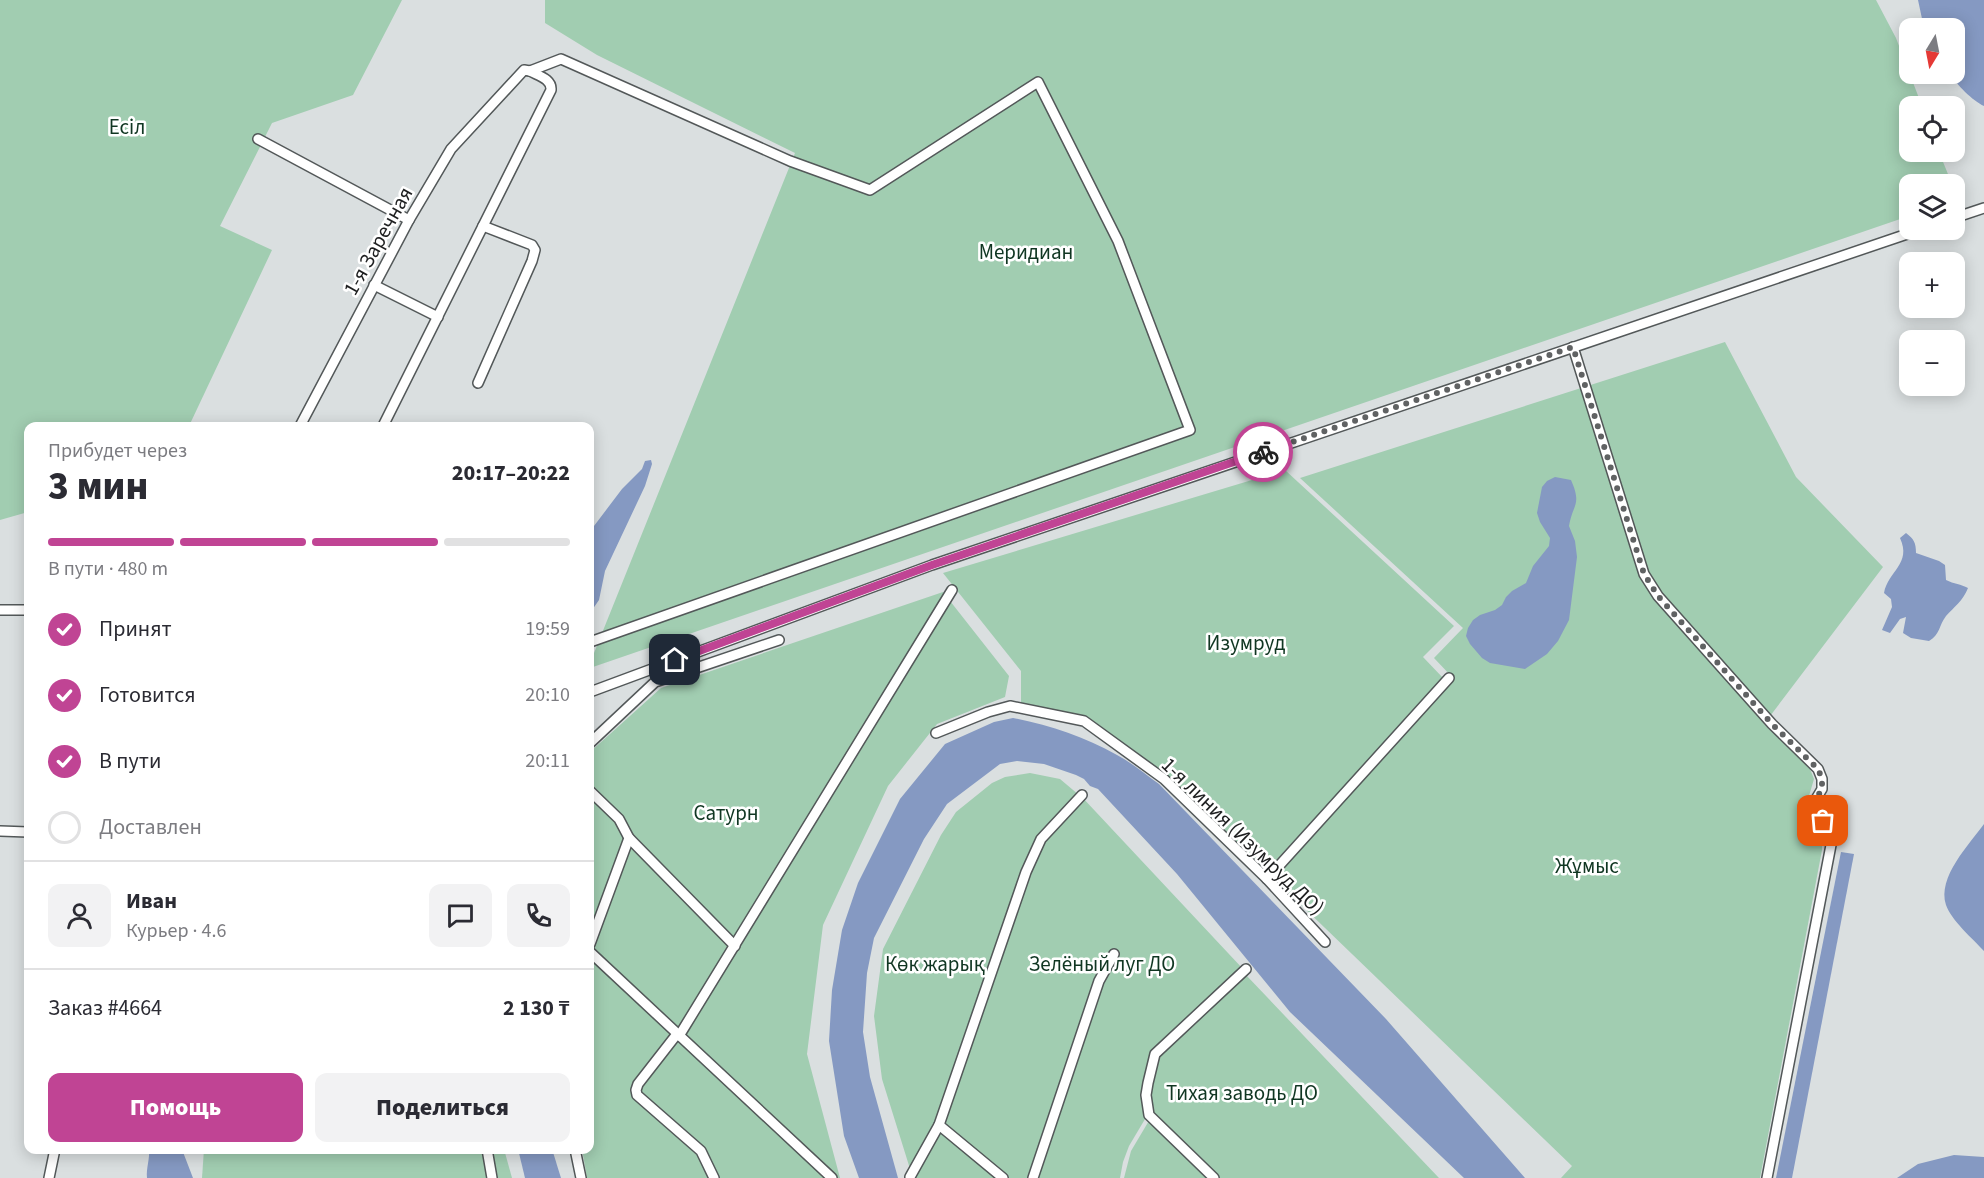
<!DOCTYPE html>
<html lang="ru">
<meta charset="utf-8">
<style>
:root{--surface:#fff;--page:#f2f2f3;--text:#2b2b33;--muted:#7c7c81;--line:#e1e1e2;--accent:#c04494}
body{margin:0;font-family:"Source Sans 3",sans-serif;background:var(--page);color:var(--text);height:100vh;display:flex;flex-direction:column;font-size:22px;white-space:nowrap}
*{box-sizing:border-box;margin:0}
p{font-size:20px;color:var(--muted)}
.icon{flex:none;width:33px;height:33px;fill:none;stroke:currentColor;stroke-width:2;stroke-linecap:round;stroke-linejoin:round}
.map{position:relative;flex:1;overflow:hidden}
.drawer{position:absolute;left:24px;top:422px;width:570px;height:732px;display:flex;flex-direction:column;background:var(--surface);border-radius:12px;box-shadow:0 3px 15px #0003}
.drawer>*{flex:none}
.needle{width:39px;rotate:190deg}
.buttons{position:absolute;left:1899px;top:18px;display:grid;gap:12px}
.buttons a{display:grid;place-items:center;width:66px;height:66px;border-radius:12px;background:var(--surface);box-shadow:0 3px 15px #0003;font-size:30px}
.pin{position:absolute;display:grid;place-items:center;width:51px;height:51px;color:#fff;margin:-26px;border-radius:12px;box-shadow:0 3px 9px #0006}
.courier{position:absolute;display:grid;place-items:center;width:60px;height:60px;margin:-30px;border:4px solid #c04494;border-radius:50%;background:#fff;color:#222;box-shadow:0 2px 8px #0007}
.summary em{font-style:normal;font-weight:800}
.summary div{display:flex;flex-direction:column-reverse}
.summary{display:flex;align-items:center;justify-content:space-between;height:102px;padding:0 24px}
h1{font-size:39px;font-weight:800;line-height:45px}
.bar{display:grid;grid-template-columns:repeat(4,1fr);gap:9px 6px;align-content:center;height:72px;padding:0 24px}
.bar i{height:8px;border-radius:4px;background:var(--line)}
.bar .on{background:var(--accent)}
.bar p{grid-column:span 4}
.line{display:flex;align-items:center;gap:15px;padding:0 24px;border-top:2px solid var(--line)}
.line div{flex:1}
.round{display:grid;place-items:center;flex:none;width:63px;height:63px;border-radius:12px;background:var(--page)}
ol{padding:0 24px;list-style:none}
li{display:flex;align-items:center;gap:18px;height:66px}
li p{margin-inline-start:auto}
li .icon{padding:6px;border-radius:50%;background:var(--accent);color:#fff;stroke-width:4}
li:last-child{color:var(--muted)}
li i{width:33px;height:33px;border:3px solid var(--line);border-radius:50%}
.primary-button{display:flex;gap:12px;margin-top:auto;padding:12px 24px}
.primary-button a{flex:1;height:69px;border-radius:12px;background:var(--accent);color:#fff;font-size:24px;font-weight:800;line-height:69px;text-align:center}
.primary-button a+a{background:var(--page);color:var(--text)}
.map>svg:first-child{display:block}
.green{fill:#a1cdb1}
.water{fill:#8599c2}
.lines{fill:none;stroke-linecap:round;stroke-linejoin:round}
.minor-casing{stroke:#535859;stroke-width:12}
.minor{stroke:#fff;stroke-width:9}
.done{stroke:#606263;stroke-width:6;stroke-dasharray:0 10.8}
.route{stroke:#c04494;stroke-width:8}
.labels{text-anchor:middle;stroke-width:5;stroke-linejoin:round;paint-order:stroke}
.park-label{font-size:21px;fill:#103622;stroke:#fff}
.street-label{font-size:21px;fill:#1e1f20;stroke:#fff}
</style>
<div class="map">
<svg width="1984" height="1178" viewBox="0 0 1984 1178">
<rect width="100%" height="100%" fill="#dadfe0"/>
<g class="green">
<polygon points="0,0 402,0 353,95 272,123 220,226 272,250 189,426 28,426 28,512 0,520"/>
<polygon points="545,0 1876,0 1896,38 1922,106 1910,106 1910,152 1939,152 1952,184 1910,184 1909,216 590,668 590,663 795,153 597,55 545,23"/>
<polygon points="1725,342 1796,477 1883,567 1764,724 1810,769 1814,779 1809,796 1812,818 1822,836 1822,850 1760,1178 1561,1178 1572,1166 1269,874 1453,678 1434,658 1463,628 1300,478"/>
<polygon points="1285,470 1454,626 1423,657 1444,679 1267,870 1169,778 1085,718 1021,706 1021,671 943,573"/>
<polygon points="943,592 1009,676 1005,697 937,724 888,786 823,925 807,1054 840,1178 587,1178 582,1149 590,1149 590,752 661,688"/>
<polygon points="1030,773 1060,779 1079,795 1040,839 937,1124 911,1172 882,1079 874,1016 883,949 941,835 956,812 992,783 1005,777"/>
<polygon points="1081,796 1243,969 1154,1052 1148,1114 1129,1146 1123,1162 1120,1178 1006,1178 942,1124 1028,872 1043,840"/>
<polygon points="1246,975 1439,1178 1124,1178 1131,1151 1150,1119 1149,1094 1158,1056"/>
<polygon points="939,1128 999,1178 913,1178"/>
<polygon points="204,1149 504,1149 512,1178 202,1178"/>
</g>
<g class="water">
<path d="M1918,0H1984V106C1973,101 1956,84 1950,74H1954V28H1924Z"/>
<polygon points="651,460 652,464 645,486 605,571 599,600 590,613 590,542 594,526 622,489 642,469 645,461"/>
<path d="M1555,477L1571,480C1582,505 1573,503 1569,526L1575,541L1577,557L1569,620L1558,641L1547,654L1525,669L1490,663L1482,658L1470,644L1466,636L1468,628L1473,620L1480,615L1495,610L1502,605L1506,597L1512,591L1526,583L1533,566L1549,546L1550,538L1540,522L1537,513L1542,487L1547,481Z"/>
<path d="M1906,533C1914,539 1916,543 1916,553L1939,561L1945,565L1946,580C1954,584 1961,584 1968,588C1963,601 1954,607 1946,616C1939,625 1940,635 1929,641L1911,638L1903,633L1906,617L1900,619L1890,633L1882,630L1892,607L1891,599L1884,593C1888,571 1912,564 1900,538Z"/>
<path d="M1013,718C1050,725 1084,737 1117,755C1132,763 1145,774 1159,784L1386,1019L1525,1178H1464L1290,1012L1177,874L1098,789L1090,786L1084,779L1076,775L1044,764L1017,761L1000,764L947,804L924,839L874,938L867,973L863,1032L870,1077L898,1178H859L844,1136L829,1041L832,990L842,930L858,883L900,799L945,744L994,722Z"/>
<path d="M1984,824V951C1973,939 1951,920 1946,905C1937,877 1969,845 1984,824Z"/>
<polygon points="1841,852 1854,854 1792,1178 1776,1178"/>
<path d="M149,1149H184L183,1152L193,1178H147C146,1168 150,1159 149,1149Z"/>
<polygon points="518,1149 552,1149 561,1178 525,1178"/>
<polygon points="1954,1155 1984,1157 1984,1178 1897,1178 1918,1164"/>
</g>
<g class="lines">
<g class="minor-casing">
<g id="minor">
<polyline points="258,139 409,220"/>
<polyline points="1954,218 1984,208"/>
<polyline points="374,285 438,317"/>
<polyline points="1573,347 1644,574 1658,596 1772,724 1818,769 1822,779 1822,789 1816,799 1816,811 1829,830 1831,845 1767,1178"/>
<polyline points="478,383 532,261 535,250 532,245 483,226"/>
<polyline points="300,426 409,220 451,149 524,70 530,71 561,59 790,161 870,190 1038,82 1118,241 1190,430 590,642"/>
<path d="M383,426L551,90C552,79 539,76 530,71"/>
<polyline points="0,610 28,610"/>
<polyline points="590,692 932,565 1919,230"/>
<polyline points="936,733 988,712 1010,706 1084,721 1164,779 1267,879 1325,942"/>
<polyline points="590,743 655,682 779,640"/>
<polyline points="590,791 619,819 629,838 735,946"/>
<polyline points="0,831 28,832"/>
<polyline points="1267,879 1449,678"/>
<polyline points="590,944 629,838"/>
<polyline points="590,952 832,1178"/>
<polyline points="677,1034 638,1084 636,1090 637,1095 701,1151 714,1178"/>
<polyline points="679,1036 952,590"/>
<polyline points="939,1125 1003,1178"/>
<polyline points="487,1149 492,1178"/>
<polyline points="575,1149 581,1178"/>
<polyline points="910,1177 939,1125 1026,872 1041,839 1082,795"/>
<polyline points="49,1178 55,1149"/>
<polyline points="1033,1178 1099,981 1114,954"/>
<polyline points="1214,1178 1149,1115 1146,1095 1148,1083 1155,1054 1246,969"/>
</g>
</g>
<use href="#minor" class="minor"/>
</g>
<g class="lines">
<polyline class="done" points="1263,452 1573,347 1644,574 1658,596 1700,643 1772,724 1818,769 1822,779 1822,789 1816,799 1816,811 1823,821"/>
<polyline class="route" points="675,660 932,565 1263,452"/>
</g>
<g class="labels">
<g class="park-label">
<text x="127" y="134">Есіл</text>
<text x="1026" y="259">Меридиан</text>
<text x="1246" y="650">Изумруд</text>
<text x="726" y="820">Сатурн</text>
<text x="1587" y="873">Жұмыс</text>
<text x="935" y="971">Көк жарық</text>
<text x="1102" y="971">Зелёный луг ДО</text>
<text x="1242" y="1100">Тихая заводь ДО</text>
</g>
<g class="street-label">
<text transform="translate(378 241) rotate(-61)" y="7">1-я Заречная</text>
<text transform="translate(1243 836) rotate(44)" y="7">1-я линия (Изумруд ДО)</text>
</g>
</g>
</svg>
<div class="buttons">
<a><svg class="needle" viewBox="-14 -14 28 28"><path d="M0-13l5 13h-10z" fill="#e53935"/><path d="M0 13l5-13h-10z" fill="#7c7c81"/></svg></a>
<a><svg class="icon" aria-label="locate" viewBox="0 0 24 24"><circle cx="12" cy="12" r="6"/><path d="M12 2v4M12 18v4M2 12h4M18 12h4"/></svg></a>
<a><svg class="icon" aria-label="layers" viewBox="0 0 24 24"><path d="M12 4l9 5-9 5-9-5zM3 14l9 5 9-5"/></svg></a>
<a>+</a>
<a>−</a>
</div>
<div class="pin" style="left:1823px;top:821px;background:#ea580c"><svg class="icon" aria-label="bag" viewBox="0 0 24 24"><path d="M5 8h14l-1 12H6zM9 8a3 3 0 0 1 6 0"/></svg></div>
<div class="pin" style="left:675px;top:660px;background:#1f2937"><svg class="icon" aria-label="home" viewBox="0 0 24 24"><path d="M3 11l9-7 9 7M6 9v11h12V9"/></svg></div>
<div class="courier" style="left:1263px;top:452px"><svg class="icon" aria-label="bike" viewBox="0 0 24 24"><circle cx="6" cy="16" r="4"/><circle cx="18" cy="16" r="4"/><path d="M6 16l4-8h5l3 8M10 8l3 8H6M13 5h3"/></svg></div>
<section class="drawer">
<div class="summary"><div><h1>3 мин</h1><p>Прибудет через</p></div><em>20:17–20:22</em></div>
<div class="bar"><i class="on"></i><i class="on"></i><i class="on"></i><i></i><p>В пути · 480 m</p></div>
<ol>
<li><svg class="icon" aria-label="check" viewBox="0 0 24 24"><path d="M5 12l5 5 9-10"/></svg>Принят<p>19:59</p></li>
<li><svg class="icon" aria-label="check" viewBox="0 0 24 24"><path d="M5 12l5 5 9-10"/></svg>Готовится<p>20:10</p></li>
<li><svg class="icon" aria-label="check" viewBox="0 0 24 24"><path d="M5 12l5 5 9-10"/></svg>В пути<p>20:11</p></li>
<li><i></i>Доставлен</li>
</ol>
<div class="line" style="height:108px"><a class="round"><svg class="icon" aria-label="person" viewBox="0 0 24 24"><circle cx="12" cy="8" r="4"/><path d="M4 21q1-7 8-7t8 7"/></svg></a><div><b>Иван</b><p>Курьер · 4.6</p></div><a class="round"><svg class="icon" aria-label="chat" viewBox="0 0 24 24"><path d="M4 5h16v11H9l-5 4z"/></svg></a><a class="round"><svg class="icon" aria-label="phone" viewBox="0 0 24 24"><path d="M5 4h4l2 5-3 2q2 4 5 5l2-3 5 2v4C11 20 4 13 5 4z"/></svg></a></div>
<div class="line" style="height:78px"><div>Заказ #4664</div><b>2 130 ₸</b></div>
<div class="primary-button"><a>Помощь</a><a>Поделиться</a></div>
</section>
</div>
